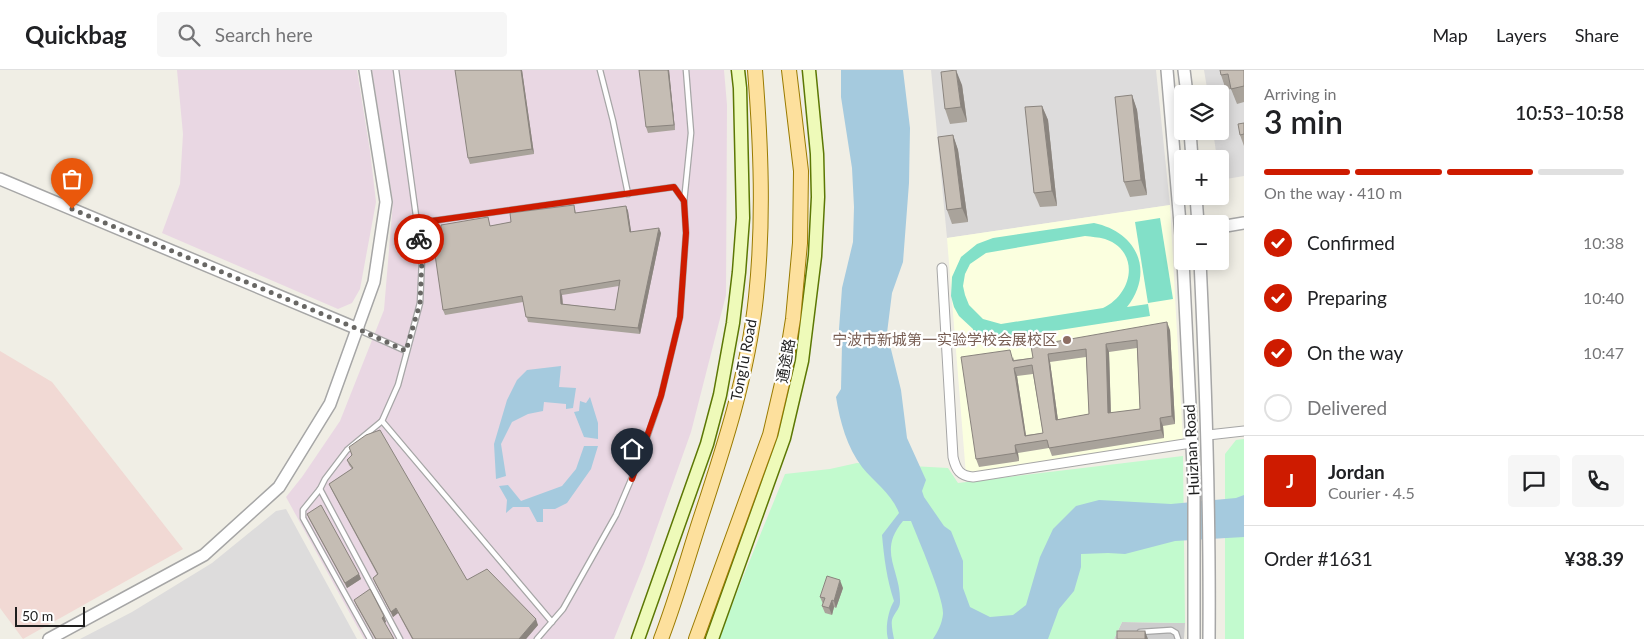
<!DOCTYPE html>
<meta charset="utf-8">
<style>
:root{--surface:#fff;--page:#f6f6f6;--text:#202124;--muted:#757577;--line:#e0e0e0;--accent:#ce1b00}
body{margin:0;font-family:Lato,"Noto Sans SC",sans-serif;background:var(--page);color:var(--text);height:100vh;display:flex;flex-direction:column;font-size:19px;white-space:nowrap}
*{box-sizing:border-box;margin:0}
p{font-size:16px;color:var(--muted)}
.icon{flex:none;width:28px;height:28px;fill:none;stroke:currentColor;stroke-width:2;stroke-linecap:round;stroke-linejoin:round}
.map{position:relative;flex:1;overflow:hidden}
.sheet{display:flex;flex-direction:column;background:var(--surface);width:400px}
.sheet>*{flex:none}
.fabs{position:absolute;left:1174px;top:15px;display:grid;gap:10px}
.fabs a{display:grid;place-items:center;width:55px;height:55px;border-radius:5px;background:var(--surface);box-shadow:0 2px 12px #0003;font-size:25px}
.scale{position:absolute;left:15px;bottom:12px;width:70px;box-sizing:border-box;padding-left:5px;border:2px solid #1f1f1f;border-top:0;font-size:14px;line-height:18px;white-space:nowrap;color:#1f1f1f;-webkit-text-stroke:4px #fff;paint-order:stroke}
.pin{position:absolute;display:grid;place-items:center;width:42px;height:42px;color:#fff;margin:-51px -21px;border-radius:50% 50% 50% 0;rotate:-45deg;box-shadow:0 0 5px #0007}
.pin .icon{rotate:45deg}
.courier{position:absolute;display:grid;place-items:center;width:50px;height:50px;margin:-25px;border:4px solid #ce1b00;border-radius:50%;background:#fff;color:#222;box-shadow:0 1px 6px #0007}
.summary em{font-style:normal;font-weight:600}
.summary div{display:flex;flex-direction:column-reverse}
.summary{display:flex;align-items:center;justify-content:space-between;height:85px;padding:0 20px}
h1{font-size:32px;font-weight:600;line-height:38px}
.bar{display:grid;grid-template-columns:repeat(4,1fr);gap:8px 5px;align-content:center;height:60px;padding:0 20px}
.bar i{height:6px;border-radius:4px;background:var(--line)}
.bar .current{background:var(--accent)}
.bar p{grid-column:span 4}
.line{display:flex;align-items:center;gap:12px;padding:0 20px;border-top:1px solid var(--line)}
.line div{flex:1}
.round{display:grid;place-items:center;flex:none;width:52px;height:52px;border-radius:5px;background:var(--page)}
ol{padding:0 20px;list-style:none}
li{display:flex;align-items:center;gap:15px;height:55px}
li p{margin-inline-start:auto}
li .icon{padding:5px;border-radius:50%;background:var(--accent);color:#fff;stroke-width:4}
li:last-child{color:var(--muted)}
li i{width:28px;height:28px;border:2px solid var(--line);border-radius:50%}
header{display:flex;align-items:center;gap:30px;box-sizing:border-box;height:70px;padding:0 25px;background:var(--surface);border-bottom:1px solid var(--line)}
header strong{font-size:24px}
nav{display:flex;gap:28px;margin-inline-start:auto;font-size:18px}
.search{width:350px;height:45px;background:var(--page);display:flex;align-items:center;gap:12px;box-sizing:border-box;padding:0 18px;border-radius:5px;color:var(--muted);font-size:19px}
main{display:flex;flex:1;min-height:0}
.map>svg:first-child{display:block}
.residential{fill:#dddcdc}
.commercial{fill:#f1d9d4}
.industrial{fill:#e9d7e3}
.education{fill:#fbffdf}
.religious{fill:#cdcdcd}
.park{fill:#c2face}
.pitch{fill:#82e0c8;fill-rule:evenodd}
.water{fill:#a5cade}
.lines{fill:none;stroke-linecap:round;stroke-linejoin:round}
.service-casing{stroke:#a6a6a6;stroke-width:7}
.minor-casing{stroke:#a6a6a6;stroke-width:11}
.tertiary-casing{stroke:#a6a6a6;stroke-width:14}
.secondary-casing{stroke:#5c7804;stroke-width:15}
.primary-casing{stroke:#9a7b00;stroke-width:16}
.service{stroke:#fff;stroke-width:4.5}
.minor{stroke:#fff;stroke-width:9}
.tertiary{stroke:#fff;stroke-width:11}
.secondary{stroke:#eefab9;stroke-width:12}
.primary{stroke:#fde09d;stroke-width:14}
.wall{fill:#a9a39b;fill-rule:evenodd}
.shaded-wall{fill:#8a847e}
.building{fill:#c5bdb4;stroke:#8a847e;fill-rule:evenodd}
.done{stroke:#686764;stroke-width:5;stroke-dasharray:0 9}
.route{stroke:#ce1b00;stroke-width:6}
.education-dot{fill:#8d6e63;stroke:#fff;stroke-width:2}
.labels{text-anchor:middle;stroke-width:4.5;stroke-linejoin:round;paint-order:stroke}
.education-label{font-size:15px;fill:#785e54;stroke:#fff;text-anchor:end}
.street-label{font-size:15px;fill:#1f1f1f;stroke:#fff}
</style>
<header>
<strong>Quickbag</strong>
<div class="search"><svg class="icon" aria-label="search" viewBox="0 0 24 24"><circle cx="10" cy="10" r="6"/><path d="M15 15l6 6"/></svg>Search here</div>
<nav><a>Map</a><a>Layers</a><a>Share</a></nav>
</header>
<main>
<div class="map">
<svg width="1244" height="569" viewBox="0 0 1244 569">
<rect width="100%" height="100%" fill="#f0eee5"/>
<g class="residential">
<polygon points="931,0 1156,0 1170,135 947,168"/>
<polygon points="1204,0 1244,0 1244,106 1226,109 1220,103 1220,89 1217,89 1213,61 1220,61 1220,24 1208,24"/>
<polygon points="286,439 357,569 80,569 132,542 212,493 276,441"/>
</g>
<polygon class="commercial" points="0,281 52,312 183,479 23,569 0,538"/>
<g class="industrial">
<polygon points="177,0 357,0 370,81 376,132 360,219 352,233 338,239 162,163 180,114 183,64"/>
<polygon points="372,0 724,0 727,35 726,225 691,362 644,494 614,569 364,569 286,427 302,407 340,351 384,240 393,132"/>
</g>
<polygon class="education" points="1170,135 1183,372 966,405 947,168"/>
<polygon class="religious" points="1122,552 1185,553 1184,569 1114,569"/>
<g class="park">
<polygon points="1244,369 1244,569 1225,569 1225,384 1236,370"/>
<polygon points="1183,386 1185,553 1122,552 1114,569 719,569 739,517 785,404 830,399 857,393 948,398 958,413"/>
</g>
<g class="pitch">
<polygon points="1160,148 1173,229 1148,233 1135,152"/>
<path d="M1094,153C1137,162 1155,201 1127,237L1148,234L1150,246L975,273L973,259L959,246L954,237L951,226L952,207L961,187L977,174L993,168ZM1085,166C1092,167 1098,167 1105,169C1140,181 1134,223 1103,238L1001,254L983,249L969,235L965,225L963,216L965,204L970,194L986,183Z"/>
</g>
<g class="water">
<path d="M841,0H903L910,58L909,113L903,192L892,223L887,263L901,320L907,368L926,410L922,421L924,427L944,456L951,461L963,491V518L970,537L990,547L1013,545L1026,535L1040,487L1053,459L1076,436L1099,430L1171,434L1236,428L1244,425V467L1175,471L1125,484L1108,483L1081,484V497L1074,521L1059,539L1048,569H933C938,561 942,554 943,544C944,528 918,469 911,451H903C877,482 901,499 900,532C900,539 894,543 892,550C891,555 893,563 894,569H888C885,558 888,541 894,531C887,510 884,488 882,465L899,443C892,424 874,412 862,397C847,377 840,352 836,327L841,319L842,274L838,273L842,218L853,172L854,137L852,98L841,27Z"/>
<polygon points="561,296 559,317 576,318 573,338 566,339 566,334 544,332 543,341 528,344 512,352 501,374 506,406 496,409 494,374 507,330 517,310 527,300"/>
<polygon points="590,327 598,353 598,369 584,367 574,342 579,341 580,331 586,333"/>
<polygon points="584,376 598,376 591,399 567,433 555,439 543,439 543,452 537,452 529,437 513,437 506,443 507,430 499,416 508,415 521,431 562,416 576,399"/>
</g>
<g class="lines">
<g class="service-casing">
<g id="service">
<polyline points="396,0 417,153"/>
<polyline points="600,0 613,51 628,124"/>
<polyline points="684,132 691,63 686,0"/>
<polyline points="359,260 406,281"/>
<polyline points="382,351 552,552"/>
<polyline points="320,419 400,569"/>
<polyline points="1140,562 1171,560 1176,563 1178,569"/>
<polyline points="370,569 303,448 303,440 320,419 325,409 347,380 382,351 398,315 420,233 422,189 417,153 674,117 684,131 686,163 680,247 661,326 639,391 616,445 563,539 537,569"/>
</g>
</g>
<g class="minor-casing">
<g id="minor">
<path d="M942,198L953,387C956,400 960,406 973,407L1191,373"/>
<polyline points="1208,365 1244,361"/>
</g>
</g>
<g class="tertiary-casing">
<g id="tertiary">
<polyline points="1167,0 1182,177"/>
<polyline points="1184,0 1187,24"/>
<polyline points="1190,61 1192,89"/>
<polyline points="0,109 358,259"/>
<polyline points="1196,126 1198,154"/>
<polyline points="1220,157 1244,153"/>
<polyline points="1183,191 1194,418 1194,569"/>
<path d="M1200,191C1206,317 1210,443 1209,569"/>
<polyline points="49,569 204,485 279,417 330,334 374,212 386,132 365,0"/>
</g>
</g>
<g class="secondary-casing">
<g id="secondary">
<polyline points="638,569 707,374 720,325 733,253 739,202 743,148 740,18 738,0"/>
<polyline points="712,569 784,368 802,291 815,186 818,127 817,84 809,0"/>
</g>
</g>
<g class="primary-casing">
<g id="primary">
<path d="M661,569C676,530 687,490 700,450C724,377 748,304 756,227C764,151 761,76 755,0"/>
<polyline points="696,569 770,365 784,305 793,249 800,173 801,101 789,0"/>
</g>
</g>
<use href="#service" class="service"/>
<use href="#minor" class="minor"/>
<use href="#tertiary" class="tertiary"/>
<use href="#secondary" class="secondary"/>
<use href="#primary" class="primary"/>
</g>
<g class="wall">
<polygon points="522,0 534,84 470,94 468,88"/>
<polygon points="669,0 675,60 648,63 646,57"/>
<polygon points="1244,0 1244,32 1237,34 1231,19 1226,20 1221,5"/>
<polygon points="962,15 967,52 950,54 945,39"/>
<polygon points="1132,25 1137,40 1147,125 1130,127 1124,112"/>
<polygon points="1042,36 1048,50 1057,136 1040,137 1034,123"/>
<polygon points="1244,53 1244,76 1240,65"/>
<polygon points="953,65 958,80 968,152 952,154 947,140"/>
<path d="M574,135L576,143L626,136L628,141L631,162L661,163L640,264L528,252L523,232L445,245L443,240L441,163L488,147L490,156L511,152ZM619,216L615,240L563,234L562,225Z"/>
<path d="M1170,260L1175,354L1163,356L1164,368L1052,386L1049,378L1018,383L1019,391L979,397L976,389L1013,287L1014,290L1033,288L1031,276ZM1137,278L1140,339L1111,343L1109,282ZM1086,287L1089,344L1058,350L1050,292ZM1033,304L1043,363L1026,365L1017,306Z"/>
<polygon points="349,377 467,510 538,555 526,569 412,569 398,543 393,547 375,513 373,508 377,504 331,419 329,414 352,399 349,395 347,390 352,386"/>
<polygon points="307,444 359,504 361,509 347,518 309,449"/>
<polygon points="843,518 836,538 834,537 832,545 825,543 822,536 823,534 820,527"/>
<polygon points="354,530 384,546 386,552 385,553 394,569 375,569 356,535"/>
</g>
<g class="shaded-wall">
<polygon points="521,0 522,0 534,84 532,79"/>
<polygon points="668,0 669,0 675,60 674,55"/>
<polygon points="956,0 962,15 967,52 961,37"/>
<polygon points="1132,25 1137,40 1147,125 1141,110"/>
<polygon points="1042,36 1048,50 1057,136 1052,121"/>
<polygon points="953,65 958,80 968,152 962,138"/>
<polygon points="626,136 628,141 632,167 630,162"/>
<polygon points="659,158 661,163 640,264 638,258"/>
<polygon points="560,220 562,225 563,239 561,234"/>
<polygon points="1167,252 1170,260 1175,354 1172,346"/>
<polygon points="1106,274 1109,282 1111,351 1108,343"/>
<polygon points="1048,284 1050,292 1059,358 1056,350"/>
<polygon points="1014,298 1017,306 1027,373 1025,366"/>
<polygon points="1160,348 1163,356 1164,368 1161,360"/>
<polygon points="1015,375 1018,383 1019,391 1016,383"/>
<polygon points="359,504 361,509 347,518 345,513"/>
<polygon points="840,510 843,518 836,538 834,531"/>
<polygon points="832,530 834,537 832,545 829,538"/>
<polygon points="396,538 398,543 393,547 391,542"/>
<polygon points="384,546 386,552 384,553 382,548"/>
<polygon points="536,549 538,555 526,569 519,569"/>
<polygon points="1145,561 1148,569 1145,569"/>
</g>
<g class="building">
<polygon points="455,0 521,0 532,79 468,88"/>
<polygon points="639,0 668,0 674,55 646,57"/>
<polygon points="956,0 961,37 945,39 941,2"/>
<polygon points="1220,0 1244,0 1244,16 1231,19 1228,4 1221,5"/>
<polygon points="1132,25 1141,110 1124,112 1115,27"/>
<polygon points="1042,36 1052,121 1034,123 1025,37"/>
<polygon points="1244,53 1244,64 1240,65 1238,54"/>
<polygon points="953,65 962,138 947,140 938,67"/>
<path d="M574,135L575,143L626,136L630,162L659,158L638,258L526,247L522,226L443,240L432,164L441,163V155L488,147L490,156L511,152L510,143ZM620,210L615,240L561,234L560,220Z"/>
<path d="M1167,252L1172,346L1160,348L1161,360L1049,378L1047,370L1015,375L1016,383L976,389L961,287L1010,280L1013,291L1033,288L1031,276ZM1137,270L1140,339L1108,343L1106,274ZM1086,279L1089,344L1056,350L1048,284ZM1032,295L1043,363L1025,366L1014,298Z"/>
<polygon points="380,360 467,510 487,499 536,549 519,569 413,569 396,538 391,542 373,508 378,504 329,414 353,398 347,390 352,385 349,377 366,365"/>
<polygon points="321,435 359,504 345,513 307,444"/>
<polygon points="827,506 840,510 834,531 832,530 829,538 822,536 825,528 820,527"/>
<polygon points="370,519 384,546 382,548 394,569 376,569 354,530"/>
<rect x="1117" y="561" width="28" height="8"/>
</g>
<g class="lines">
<polyline class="done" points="72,139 358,259 406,281 420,233 422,189 419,169"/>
<polyline class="route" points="419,169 417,153 674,117 684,131 686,163 680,247 661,326 632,409"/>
</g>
<circle class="education-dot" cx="1067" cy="270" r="5"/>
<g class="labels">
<g class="education-label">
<text x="1057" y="275">宁波市新城第一实验学校会展校区</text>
</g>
<g class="street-label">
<text transform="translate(744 290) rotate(-79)" y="5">TongTu Road</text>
<text transform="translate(786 291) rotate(-80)" y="5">通途路</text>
<text transform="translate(1192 380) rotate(-93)" y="5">Huizhan Road</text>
</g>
</g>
</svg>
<div class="fabs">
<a><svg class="icon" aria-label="layers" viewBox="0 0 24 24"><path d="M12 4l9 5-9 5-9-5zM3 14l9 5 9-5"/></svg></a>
<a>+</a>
<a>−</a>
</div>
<div class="scale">50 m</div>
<div class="pin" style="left:72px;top:139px;background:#ea580c"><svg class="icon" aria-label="bag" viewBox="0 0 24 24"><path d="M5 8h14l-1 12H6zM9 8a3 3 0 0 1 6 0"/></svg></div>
<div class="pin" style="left:632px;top:409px;background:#1f2937"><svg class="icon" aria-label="home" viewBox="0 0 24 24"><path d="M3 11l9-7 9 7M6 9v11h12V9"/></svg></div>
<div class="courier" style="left:419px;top:169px"><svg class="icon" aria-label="bike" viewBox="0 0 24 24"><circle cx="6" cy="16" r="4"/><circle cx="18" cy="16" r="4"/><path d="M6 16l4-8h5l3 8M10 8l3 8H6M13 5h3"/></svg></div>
</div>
<section class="sheet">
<div class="summary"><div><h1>3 min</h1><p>Arriving in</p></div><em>10:53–10:58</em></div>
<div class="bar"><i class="current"></i><i class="current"></i><i class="current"></i><i></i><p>On the way · 410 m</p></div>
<ol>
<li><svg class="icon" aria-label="check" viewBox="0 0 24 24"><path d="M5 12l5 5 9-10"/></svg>Confirmed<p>10:38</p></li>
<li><svg class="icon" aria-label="check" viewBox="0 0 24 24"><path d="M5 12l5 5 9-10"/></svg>Preparing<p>10:40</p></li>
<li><svg class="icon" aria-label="check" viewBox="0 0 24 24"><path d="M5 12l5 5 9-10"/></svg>On the way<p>10:47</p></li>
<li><i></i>Delivered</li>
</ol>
<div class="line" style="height:90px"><b class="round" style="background:var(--accent);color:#fff">J</b><div><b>Jordan</b><p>Courier · 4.5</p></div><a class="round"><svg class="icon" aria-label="chat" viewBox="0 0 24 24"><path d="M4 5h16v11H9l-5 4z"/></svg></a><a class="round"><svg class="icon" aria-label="phone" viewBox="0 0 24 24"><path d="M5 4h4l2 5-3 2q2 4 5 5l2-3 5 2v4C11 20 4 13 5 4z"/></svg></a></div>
<div class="line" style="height:65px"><div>Order #1631</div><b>¥38.39</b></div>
</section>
</main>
